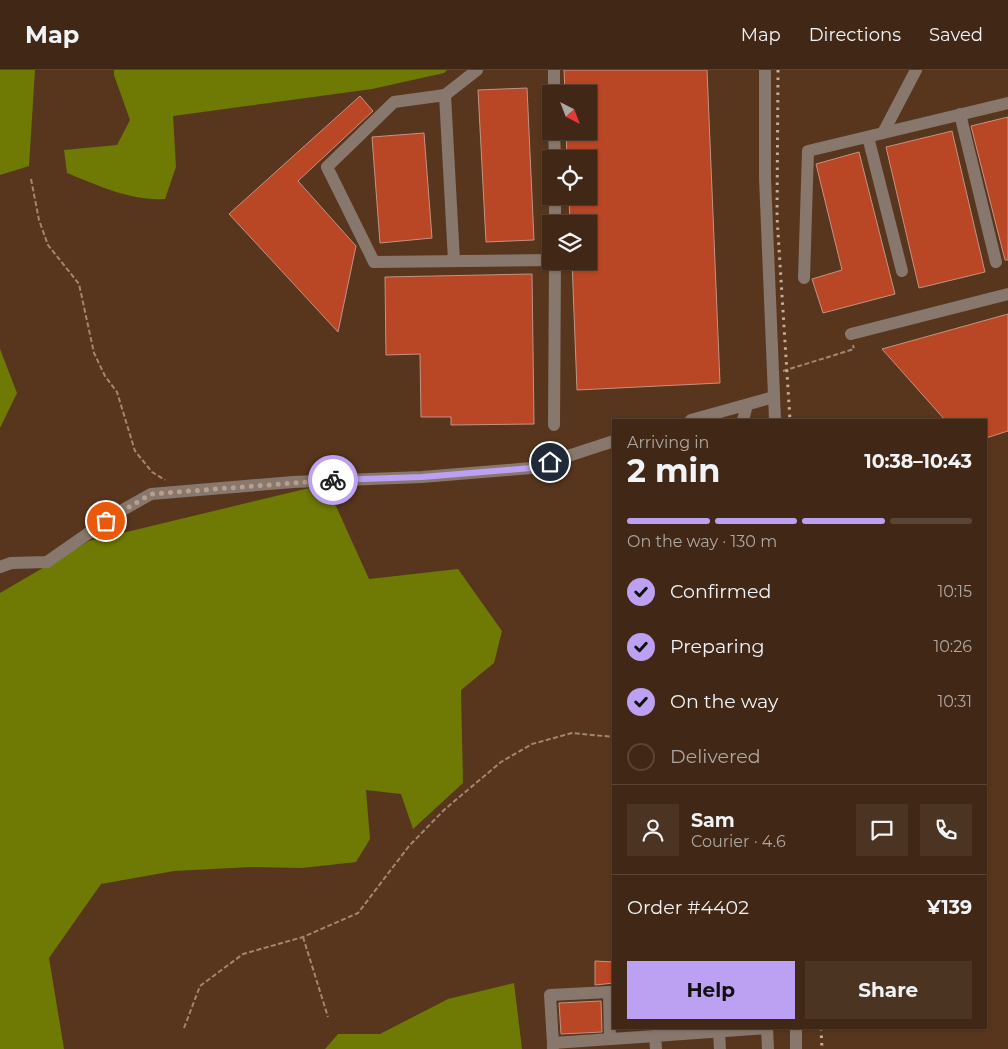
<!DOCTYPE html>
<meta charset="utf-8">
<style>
:root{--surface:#412816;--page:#4c3423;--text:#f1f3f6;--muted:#aea6a1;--line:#5a4435;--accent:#bca0f2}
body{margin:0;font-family:Montserrat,sans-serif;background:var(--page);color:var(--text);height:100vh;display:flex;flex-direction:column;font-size:19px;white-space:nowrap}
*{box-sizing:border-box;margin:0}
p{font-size:16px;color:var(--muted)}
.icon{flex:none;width:28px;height:28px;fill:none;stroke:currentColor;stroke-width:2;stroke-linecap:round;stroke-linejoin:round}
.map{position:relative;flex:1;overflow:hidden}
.drawer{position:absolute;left:612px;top:349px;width:375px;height:610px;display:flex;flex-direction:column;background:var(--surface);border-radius:0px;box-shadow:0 1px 4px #0004,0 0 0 1px var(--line)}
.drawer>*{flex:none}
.needle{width:32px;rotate:138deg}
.controls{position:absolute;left:542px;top:15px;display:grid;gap:10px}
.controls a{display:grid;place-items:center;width:55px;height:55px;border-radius:0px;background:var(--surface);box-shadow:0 1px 4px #0004,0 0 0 1px var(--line);font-size:25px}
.pin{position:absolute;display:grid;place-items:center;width:42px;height:42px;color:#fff;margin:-21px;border:2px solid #fff;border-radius:50%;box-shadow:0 1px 5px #0007}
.courier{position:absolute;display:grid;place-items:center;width:50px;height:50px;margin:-25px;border:4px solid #bca0f2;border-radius:50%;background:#fff;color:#222;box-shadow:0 1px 6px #0007}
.overview em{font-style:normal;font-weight:700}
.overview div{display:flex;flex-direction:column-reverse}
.overview{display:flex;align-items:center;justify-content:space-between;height:85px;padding:0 15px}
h1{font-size:32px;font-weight:700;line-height:38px}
.bar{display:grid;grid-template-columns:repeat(4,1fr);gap:8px 5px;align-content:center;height:60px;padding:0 15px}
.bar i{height:6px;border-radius:4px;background:var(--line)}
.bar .active{background:var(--accent)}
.bar p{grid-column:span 4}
.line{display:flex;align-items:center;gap:12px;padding:0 15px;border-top:1px solid var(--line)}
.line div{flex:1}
.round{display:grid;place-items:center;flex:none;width:52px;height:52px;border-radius:0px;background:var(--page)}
ol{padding:0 15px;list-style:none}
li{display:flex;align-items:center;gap:15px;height:55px}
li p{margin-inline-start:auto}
li .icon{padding:5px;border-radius:50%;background:var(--accent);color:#111;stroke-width:4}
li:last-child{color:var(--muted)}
li i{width:28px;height:28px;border:2px solid var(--line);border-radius:50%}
.primary-button{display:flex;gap:10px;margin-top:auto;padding:10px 15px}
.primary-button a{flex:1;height:58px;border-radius:0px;background:var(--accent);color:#111;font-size:20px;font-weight:700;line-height:58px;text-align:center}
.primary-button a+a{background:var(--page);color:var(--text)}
header{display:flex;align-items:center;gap:30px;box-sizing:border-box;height:70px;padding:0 25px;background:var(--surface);border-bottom:1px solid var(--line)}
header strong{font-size:24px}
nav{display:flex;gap:28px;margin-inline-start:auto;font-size:18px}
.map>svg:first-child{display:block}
.forest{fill:#6e7a04}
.building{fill:#b94624;stroke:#c29386}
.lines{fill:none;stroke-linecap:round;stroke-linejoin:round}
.path{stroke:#a18672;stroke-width:2;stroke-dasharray:5 2.5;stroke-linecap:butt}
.minor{stroke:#88776c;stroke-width:12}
.rail{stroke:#c5ad9c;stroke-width:3;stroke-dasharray:2.5 5;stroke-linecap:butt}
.done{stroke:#b89f8d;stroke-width:5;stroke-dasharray:0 9}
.route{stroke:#bca0f2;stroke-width:6}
</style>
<header>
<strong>Map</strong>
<nav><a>Map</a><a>Directions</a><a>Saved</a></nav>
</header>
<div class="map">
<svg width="1008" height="979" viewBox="0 0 1008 979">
<rect width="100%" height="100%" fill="#57361d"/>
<g class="forest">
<polygon points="0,0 35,0 29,96 0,105"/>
<path d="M114,0H447L444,3L372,19L173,46L176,97L165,129C130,131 100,116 67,103L64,80L117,75L130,50L114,5Z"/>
<polygon points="0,279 17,323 0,358"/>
<polygon points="326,414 369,509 458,499 502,561 494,593 461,620 463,713 413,759 401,724 366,720 370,769 356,792 302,798 251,797 174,801 101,814 49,888 64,979 0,979 0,523 89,471"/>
<polygon points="514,913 522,979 325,979 338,964 380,964 448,929"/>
</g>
<g class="building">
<polygon points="564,0 707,0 720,313 577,320 572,191 589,191 589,154 570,154 569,126 589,126 589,89 567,89 566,61 589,61 589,24 565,24"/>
<polygon points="527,18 534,170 486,172 478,20"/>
<polygon points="360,26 373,41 298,111 356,176 338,262 229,144"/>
<polygon points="1008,47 1008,190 1005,190 971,56"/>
<polygon points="952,61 985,202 919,218 886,77"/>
<polygon points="424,63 432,168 380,173 372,67"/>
<polygon points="859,82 895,224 823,243 812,209 842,200 816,94"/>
<polygon points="532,204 534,354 451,355 451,347 421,347 420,284 386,285 385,207"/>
<polygon points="1008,244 1008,361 986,368 986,350 945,350 882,279"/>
<polygon points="595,891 614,892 614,913 595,915"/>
<polygon points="601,931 602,962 561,964 559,933"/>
</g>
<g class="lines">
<g class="path">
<polyline points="31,109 39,150 48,175 79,214 94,283 105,306 117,322 135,381 152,402 165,410"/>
<polyline points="783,301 854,279 853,275"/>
<polyline points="303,867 328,947"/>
<polyline points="184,958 200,916 243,884 303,867 358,843 409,776 445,739 501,692 532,674 572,663 614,667"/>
</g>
<g class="minor">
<polyline points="554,0 554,24"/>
<polyline points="765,0 765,108 775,350"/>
<polyline points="445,25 394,32 327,97 374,192 551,190"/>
<polyline points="960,44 996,192"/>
<polyline points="554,61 555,89"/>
<polyline points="883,63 916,0"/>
<polyline points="868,67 902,201"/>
<polyline points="555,126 555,154"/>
<polyline points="454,191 445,25 477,0"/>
<polyline points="804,208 808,81 1008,33"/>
<polyline points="851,264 1008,224"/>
<polyline points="691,350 774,327"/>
<polyline points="743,350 747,335"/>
<polyline points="554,355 555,191"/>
<polyline points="0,497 11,493 47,492 119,442 151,424 293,412 422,407 531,398 614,371"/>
<polyline points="767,958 768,979"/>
<polyline points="796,958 796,979"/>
<polyline points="719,962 720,979"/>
<polyline points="610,969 609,922 614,922"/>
<polyline points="553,973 550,925 609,922"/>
<polyline points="553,979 553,973 655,966"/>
<polyline points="656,979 655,966 767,958"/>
</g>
<g class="rail">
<polyline points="778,0 777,147 790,350"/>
<polyline points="821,958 822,979"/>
</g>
</g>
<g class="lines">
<polyline class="done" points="106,451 151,424 333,410"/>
<polyline class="route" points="333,410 422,407 531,398 550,392"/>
</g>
</svg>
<div class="controls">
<a><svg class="needle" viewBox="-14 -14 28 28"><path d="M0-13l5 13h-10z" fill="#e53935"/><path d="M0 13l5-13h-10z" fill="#aea6a1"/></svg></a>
<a><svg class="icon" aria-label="locate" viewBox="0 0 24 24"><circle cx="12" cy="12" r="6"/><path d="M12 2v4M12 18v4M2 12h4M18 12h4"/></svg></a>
<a><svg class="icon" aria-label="layers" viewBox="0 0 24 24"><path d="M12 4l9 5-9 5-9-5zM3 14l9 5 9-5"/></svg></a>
</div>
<div class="pin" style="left:106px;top:451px;background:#ea580c"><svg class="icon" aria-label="bag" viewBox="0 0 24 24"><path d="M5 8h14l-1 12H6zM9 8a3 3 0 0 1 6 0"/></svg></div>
<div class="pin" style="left:550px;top:392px;background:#1f2937"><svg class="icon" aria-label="home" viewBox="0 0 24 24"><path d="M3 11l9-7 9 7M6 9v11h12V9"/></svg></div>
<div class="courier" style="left:333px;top:410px"><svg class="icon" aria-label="bike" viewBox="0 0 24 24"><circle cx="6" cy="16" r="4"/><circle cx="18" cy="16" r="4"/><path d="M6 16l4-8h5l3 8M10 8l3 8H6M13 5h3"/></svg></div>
<section class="drawer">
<div class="overview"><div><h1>2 min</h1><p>Arriving in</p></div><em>10:38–10:43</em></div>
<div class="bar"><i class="active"></i><i class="active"></i><i class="active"></i><i></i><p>On the way · 130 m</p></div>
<ol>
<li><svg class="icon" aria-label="check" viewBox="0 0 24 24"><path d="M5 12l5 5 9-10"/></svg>Confirmed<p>10:15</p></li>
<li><svg class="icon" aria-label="check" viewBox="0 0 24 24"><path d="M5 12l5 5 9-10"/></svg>Preparing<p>10:26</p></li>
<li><svg class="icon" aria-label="check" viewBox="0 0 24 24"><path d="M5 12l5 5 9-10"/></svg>On the way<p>10:31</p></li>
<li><i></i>Delivered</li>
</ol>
<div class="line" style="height:90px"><a class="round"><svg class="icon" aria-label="person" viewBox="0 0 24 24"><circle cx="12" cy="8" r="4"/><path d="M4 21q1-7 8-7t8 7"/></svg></a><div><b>Sam</b><p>Courier · 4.6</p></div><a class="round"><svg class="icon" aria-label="chat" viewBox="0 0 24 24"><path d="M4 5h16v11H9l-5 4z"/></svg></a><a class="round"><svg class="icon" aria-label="phone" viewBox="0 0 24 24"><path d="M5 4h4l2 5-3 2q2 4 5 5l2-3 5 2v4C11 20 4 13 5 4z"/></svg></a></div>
<div class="line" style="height:65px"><div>Order #4402</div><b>¥139</b></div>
<div class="primary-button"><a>Help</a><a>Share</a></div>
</section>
</div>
